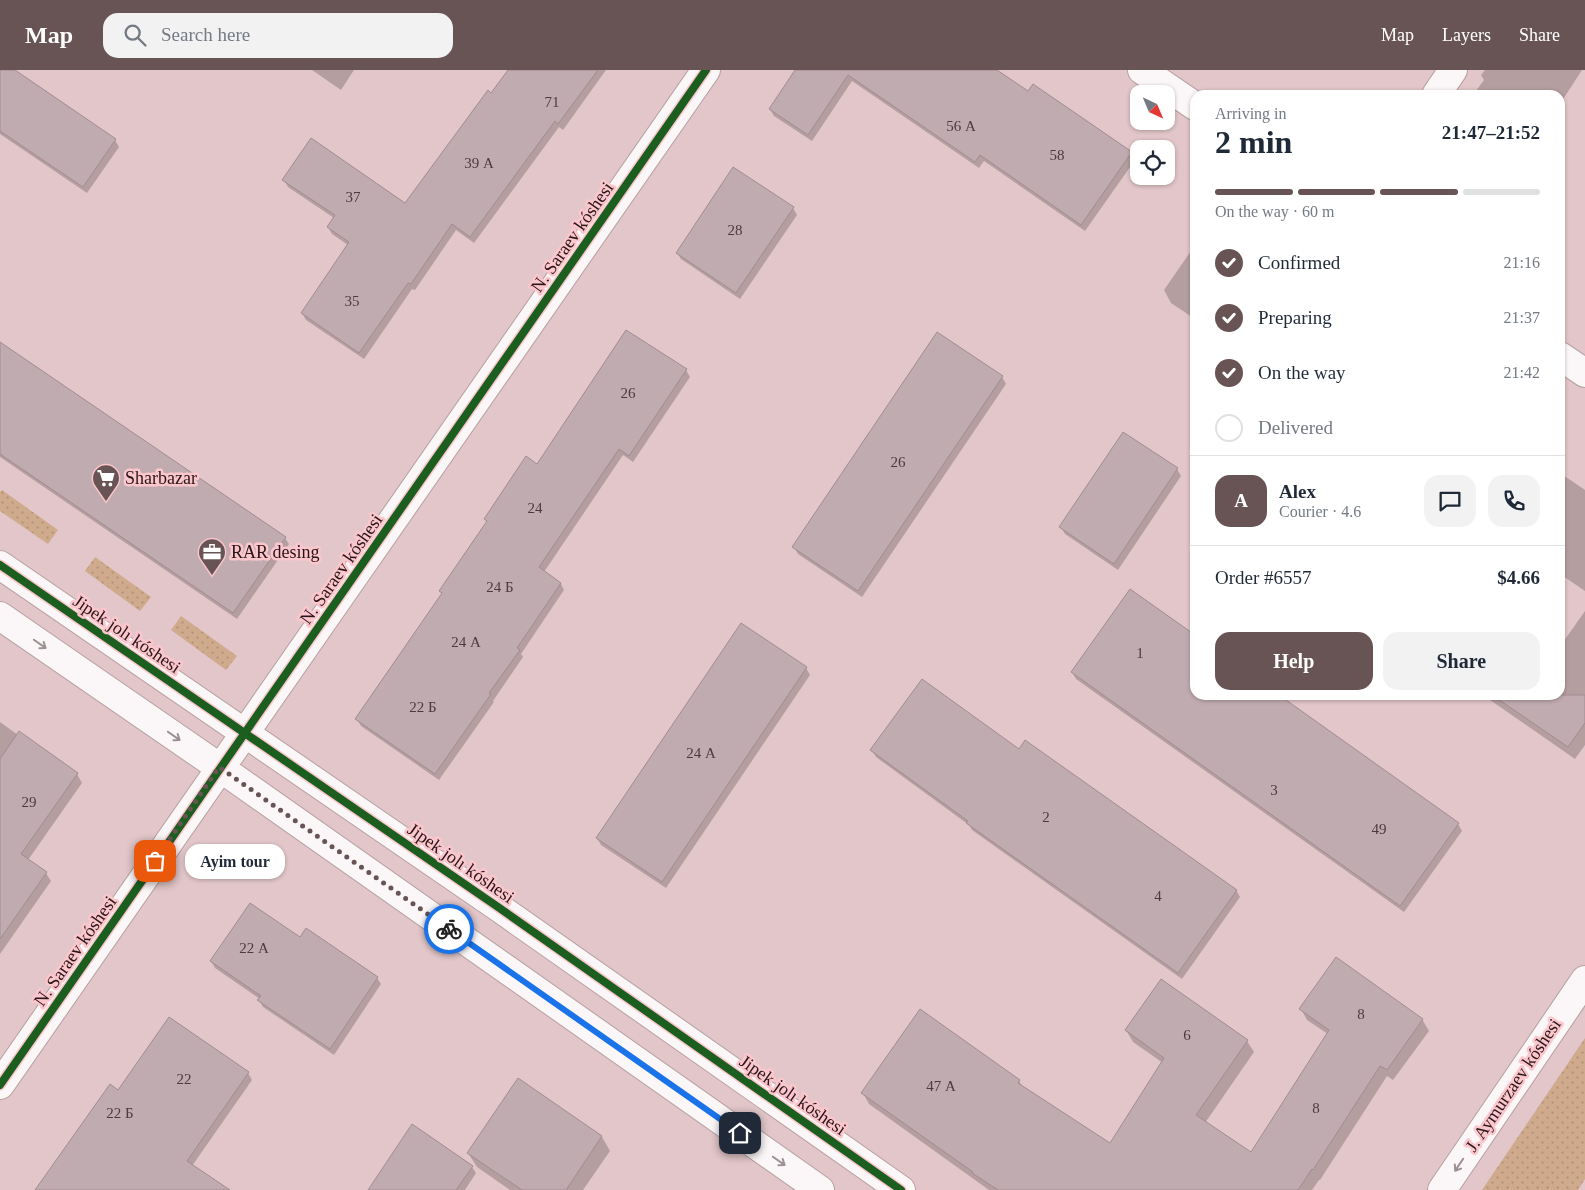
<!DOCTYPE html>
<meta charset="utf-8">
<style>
:root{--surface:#fff;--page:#f2f2f3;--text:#1f2937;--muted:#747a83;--line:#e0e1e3;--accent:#685355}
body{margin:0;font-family:Georgia,serif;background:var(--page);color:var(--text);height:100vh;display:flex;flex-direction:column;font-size:19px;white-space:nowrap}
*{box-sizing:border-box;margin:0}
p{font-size:16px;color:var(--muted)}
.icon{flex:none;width:28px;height:28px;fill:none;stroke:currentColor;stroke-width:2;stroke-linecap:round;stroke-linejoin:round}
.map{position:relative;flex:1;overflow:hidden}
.sheet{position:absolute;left:1190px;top:20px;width:375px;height:610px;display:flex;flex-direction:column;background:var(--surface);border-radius:15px;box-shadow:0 1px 4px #0004}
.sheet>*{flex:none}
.needle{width:32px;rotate:136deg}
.controls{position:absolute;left:1130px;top:15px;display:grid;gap:10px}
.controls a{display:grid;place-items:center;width:45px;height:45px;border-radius:10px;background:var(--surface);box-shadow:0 1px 4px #0004;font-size:25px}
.pin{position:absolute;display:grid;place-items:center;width:42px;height:42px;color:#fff;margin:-21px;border-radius:10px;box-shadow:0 2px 8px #0006}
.courier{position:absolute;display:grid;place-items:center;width:50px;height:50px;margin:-25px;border:4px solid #1a73e8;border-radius:50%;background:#fff;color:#222;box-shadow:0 1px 6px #0007}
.bubble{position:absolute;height:35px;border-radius:15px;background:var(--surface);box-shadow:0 1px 4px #0004;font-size:16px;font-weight:600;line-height:35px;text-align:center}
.overview em{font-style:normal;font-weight:600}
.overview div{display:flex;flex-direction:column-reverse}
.overview{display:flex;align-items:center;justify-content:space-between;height:85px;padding:0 25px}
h1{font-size:32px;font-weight:600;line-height:38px}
.bar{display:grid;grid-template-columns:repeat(4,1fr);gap:8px 5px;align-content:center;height:60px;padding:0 25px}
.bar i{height:6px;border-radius:4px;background:var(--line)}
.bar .current{background:var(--accent)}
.bar p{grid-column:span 4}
.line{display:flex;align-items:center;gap:12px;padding:0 25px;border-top:1px solid var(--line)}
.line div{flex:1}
.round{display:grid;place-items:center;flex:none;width:52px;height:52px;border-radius:15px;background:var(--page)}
ol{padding:0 25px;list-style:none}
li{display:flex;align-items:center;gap:15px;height:55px}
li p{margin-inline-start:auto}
li .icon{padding:5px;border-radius:50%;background:var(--accent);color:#fff;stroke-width:4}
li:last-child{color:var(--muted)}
li i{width:28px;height:28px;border:2px solid var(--line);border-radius:50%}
.button{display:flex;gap:10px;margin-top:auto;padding:10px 25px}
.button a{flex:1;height:58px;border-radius:15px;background:var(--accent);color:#fff;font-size:20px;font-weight:600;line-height:58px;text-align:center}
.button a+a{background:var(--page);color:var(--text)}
header{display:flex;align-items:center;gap:30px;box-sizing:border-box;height:70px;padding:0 25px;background:var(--accent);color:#fff}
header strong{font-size:24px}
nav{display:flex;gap:28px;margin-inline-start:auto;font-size:18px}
.search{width:350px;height:45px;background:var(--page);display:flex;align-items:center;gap:12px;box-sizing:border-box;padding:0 18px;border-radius:15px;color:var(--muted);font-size:19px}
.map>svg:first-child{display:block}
.grass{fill:url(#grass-dots)}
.shadow{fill:#0003}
.building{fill:#c0abb0;stroke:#a18c91}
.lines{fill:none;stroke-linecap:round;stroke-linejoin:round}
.minor-casing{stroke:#b6a1a2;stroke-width:30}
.minor{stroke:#fbf6f7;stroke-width:28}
.cycleway-casing{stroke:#fcc7cc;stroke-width:11}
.cycleway{stroke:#1b5e20;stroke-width:8}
.oneway{stroke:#9c9192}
.done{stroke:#685355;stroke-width:5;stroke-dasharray:0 9}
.route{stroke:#1a73e8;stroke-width:6}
.labels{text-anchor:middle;stroke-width:5;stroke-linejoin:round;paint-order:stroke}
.number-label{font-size:15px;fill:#4d3a3d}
.street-label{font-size:18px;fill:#271517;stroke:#fcc7cc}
.poi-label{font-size:18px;fill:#271517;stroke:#fcc7cc;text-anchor:start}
</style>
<header>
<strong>Map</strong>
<div class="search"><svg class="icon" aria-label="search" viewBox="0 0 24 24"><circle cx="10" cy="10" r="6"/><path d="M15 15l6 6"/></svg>Search here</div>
<nav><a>Map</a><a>Layers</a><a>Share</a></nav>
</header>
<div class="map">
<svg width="1585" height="1120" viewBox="0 0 1585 1120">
<defs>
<pattern id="grass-dots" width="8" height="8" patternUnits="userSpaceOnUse" patternTransform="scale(1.25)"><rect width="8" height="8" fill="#cfaa8c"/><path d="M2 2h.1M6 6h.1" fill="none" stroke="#b29178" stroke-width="1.8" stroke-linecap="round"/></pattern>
</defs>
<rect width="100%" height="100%" fill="#e2c6c9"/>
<g class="grass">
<polygon points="2,420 58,460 48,474 0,441 0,422"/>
<polygon points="95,487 151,527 140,541 85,501"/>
<polygon points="181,546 237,586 226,600 171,560"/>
<polygon points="1585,968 1585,1109 1578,1120 1482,1120"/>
</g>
<g class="shadow">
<polygon points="0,0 13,0 115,70 119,77 87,123 0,64"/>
<polygon points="312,0 354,0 341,20"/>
<polygon points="510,0 606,0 563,60 559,57 474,173 456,160 415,220 412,219 364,289 306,250 302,243 348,175 332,164 328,157 334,148 288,117 284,110 406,134"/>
<polygon points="796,0 994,0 1028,23 1131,83 1135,90 1085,161 984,91 979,98 852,11 812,71 774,46 770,39"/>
<polygon points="1485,0 1582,0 1560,34 1560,25 1473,25 1484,10 1481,5"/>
<polygon points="793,138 797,145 740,229 681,189 677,183"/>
<polygon points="1195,175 1195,249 1171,233 1164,220"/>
<polygon points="0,273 285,468 289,474 237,549 0,387"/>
<polygon points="686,300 690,307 633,392 623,385 544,502 561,514 564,520 521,584 523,587 493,631 494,632 439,710 361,656 357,649 442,524 440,521 487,453 485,449 537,395"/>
<polygon points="1002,307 1006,314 862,527 798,484 794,477"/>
<polygon points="1177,399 1181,406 1118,500 1065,464 1061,457"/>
<polygon points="1560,403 1585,420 1585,521 1560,504"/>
<polygon points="1585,541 1585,675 1575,689 1483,625 1560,625 1560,574 1561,575"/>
<polygon points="1195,567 1195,625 1277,625 1458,754 1462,761 1404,842 1076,609 1072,602"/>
<polygon points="806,598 810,605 666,818 601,775 597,768"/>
<polygon points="0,652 18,665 19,663 77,704 82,713 28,790 46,803 51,811 0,884"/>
<polygon points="872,680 1236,820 1240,827 1182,909 972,760 969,755 876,687"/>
<polygon points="301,869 377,908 381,914 334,985 263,937 259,930 260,929 215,898 211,891"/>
<polygon points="1301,939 1422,949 1429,961 1393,1010 1387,1006 1320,1110 1319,1110 1312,1120 989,1120 869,1034 863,1023 1019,1011 1024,1019 1110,1075 1163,993 1133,972 1126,960 1247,971 1254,982 1205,1053 1251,1084 1328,964 1307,950"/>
<polygon points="248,1003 252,1010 192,1096 228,1120 36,1120 118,1021"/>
<polygon points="602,1067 610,1081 583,1120 510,1120 477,1097 468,1083"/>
<polygon points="472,1097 476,1103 465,1120 369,1120"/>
</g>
<g class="building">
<polygon points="0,0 15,0 116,69 83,117 0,61"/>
<polygon points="508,0 598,0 558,54 555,51 470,167 452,154 411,214 408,213 359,283 301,243 349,172 327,157 335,145 282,110 311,68 405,133 488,20 491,23"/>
<polygon points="795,0 997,0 1028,21 1033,14 1132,82 1081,155 980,85 975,92 848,5 808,65 769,39"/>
<polygon points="733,97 794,137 736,223 676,183"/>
<polygon points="626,260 687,299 629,386 619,379 539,497 561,513 517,578 520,580 489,623 491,624 435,704 355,649 442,523 439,521 487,451 484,449 526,386 537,394"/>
<polygon points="937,262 1003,306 858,521 792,477"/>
<polygon points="0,272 286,467 233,543 0,384"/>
<polygon points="1123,362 1178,398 1114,494 1059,457"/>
<polygon points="1130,519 1195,565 1195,625 1279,625 1459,753 1400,836 1071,602"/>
<polygon points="741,553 807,597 662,812 596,768"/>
<polygon points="922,609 1019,679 1025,670 1237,820 1178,903 966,753 968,751 870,680"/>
<polygon points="1492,625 1585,625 1585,653 1568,677"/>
<polygon points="19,661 78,703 21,784 47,802 0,869 0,689"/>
<polygon points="250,833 300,867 306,858 378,907 330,979 257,930 261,926 210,891"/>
<polygon points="1336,887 1423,949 1387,1000 1380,996 1313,1100 1312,1099 1298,1120 998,1120 972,1103 973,1102 861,1023 920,939 1020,1010 1018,1013 1110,1073 1164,988 1125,960 1161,909 1248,970 1196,1045 1251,1082 1329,960 1299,939"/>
<polygon points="169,947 249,1002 187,1091 230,1120 35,1120 110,1014 118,1020"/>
<polygon points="518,1008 602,1066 566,1120 522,1120 467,1083"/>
<polygon points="412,1054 473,1096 456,1120 368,1120"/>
</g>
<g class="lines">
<g class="minor-casing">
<g id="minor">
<polyline points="1142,0 1195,36"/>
<polyline points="1436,25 1453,0"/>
<polyline points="1560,286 1585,303"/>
<polyline points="0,495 498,837 901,1120"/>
<polyline points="0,546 219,697 820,1120"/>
<path d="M0,1015C234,676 472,339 706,0"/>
<polyline points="1442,1120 1585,910"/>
</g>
</g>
<use href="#minor" class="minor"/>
<g class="cycleway-casing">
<g id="cycleway">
<polyline points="0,495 498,837 901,1120"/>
<path d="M0,1015C234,676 472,339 706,0"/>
</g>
</g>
<use href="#cycleway" class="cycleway"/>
</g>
<defs><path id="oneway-shaft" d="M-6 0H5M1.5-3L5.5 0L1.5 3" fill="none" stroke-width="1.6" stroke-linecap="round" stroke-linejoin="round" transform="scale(1.25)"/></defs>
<g class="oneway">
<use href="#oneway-shaft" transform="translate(40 574) rotate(35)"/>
<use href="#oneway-shaft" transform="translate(174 666) rotate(35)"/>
<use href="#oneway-shaft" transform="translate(779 1091) rotate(35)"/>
<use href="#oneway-shaft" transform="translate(1459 1095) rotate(124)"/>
</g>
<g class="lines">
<polyline class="done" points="155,791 219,697 449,859"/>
<polyline class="route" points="449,859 740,1063"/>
</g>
<defs>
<g id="supermarket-pin" transform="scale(1.4375)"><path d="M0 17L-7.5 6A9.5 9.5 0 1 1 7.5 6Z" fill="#685355" stroke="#fcc7cc"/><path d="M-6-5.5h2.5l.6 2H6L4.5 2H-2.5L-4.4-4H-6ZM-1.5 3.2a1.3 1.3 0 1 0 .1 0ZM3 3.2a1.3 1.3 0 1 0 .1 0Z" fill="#fff"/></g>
<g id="office-pin" transform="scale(1.4375)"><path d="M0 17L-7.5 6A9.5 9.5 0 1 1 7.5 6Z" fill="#685355" stroke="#fcc7cc"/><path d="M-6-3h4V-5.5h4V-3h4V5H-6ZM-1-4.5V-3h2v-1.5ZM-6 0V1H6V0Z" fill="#fff"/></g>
</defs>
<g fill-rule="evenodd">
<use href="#supermarket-pin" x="106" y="408"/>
<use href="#office-pin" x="212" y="482"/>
</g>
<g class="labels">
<g class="number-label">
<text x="552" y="37">71</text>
<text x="961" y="61">56 А</text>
<text x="1057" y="90">58</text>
<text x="479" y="98">39 А</text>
<text x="353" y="132">37</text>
<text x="735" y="165">28</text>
<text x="352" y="236">35</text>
<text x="628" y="328">26</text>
<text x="898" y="397">26</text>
<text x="535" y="443">24</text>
<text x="500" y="522">24 Б</text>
<text x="466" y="577">24 А</text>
<text x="1140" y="588">1</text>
<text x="423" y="642">22 Б</text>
<text x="701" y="688">24 А</text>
<text x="1274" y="725">3</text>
<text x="29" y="737">29</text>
<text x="1046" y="752">2</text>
<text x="1379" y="764">49</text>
<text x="1158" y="831">4</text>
<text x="254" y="883">22 А</text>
<text x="1361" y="949">8</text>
<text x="1187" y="970">6</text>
<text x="184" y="1014">22</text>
<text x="941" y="1021">47 А</text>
<text x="1316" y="1043">8</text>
<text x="120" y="1048">22 Б</text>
</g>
<g class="street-label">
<text transform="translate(572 167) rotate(-55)" y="6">N. Saraev kóshesi</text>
<text transform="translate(341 499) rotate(-55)" y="6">N. Saraev kóshesi</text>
<text transform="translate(127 564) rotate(34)" y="6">Jipek jolı kóshesi</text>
<text transform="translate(461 793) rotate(35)" y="6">Jipek jolı kóshesi</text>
<text transform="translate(75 881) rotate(-55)" y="6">N. Saraev kóshesi</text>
<text transform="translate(1513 1015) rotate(-56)" y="6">J. Aymurzaev kóshesi</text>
<text transform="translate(793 1025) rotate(35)" y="6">Jipek jolı kóshesi</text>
</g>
<g class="poi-label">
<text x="125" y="414">Sharbazar</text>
<text x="231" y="488">RAR desing</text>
</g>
</g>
</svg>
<div class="controls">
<a><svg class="needle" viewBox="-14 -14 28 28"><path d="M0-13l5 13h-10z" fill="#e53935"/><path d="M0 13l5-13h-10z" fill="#747a83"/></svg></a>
<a><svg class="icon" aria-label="locate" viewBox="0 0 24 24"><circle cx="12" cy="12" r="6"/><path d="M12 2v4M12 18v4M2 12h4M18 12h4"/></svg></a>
</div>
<div class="pin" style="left:155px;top:791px;background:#ea580c"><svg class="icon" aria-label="bag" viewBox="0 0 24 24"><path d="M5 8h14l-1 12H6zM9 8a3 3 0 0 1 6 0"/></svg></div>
<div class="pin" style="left:740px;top:1063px;background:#1f2937"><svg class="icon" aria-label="home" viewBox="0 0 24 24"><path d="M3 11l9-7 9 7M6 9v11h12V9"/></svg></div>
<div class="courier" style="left:449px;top:859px"><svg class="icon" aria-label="bike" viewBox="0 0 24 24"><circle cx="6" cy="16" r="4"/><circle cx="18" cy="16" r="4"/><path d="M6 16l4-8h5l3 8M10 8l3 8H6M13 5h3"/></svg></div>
<div class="bubble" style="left:185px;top:774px;width:100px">Ayim tour</div>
<section class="sheet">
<div class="overview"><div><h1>2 min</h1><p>Arriving in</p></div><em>21:47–21:52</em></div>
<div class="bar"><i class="current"></i><i class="current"></i><i class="current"></i><i></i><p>On the way · 60 m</p></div>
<ol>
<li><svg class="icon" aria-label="check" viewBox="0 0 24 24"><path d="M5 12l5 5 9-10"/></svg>Confirmed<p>21:16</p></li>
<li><svg class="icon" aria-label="check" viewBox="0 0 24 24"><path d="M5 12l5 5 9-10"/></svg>Preparing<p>21:37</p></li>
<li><svg class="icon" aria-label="check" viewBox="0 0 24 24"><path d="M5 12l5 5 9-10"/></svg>On the way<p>21:42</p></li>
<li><i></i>Delivered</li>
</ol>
<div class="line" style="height:90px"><b class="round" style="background:var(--accent);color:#fff">A</b><div><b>Alex</b><p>Courier · 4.6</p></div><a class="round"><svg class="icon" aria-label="chat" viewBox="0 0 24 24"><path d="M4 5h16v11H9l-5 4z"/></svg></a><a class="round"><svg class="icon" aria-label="phone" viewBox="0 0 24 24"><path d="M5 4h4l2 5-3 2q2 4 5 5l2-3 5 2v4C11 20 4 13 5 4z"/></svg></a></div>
<div class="line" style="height:65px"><div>Order #6557</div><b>$4.66</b></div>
<div class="button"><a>Help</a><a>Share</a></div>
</section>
</div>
